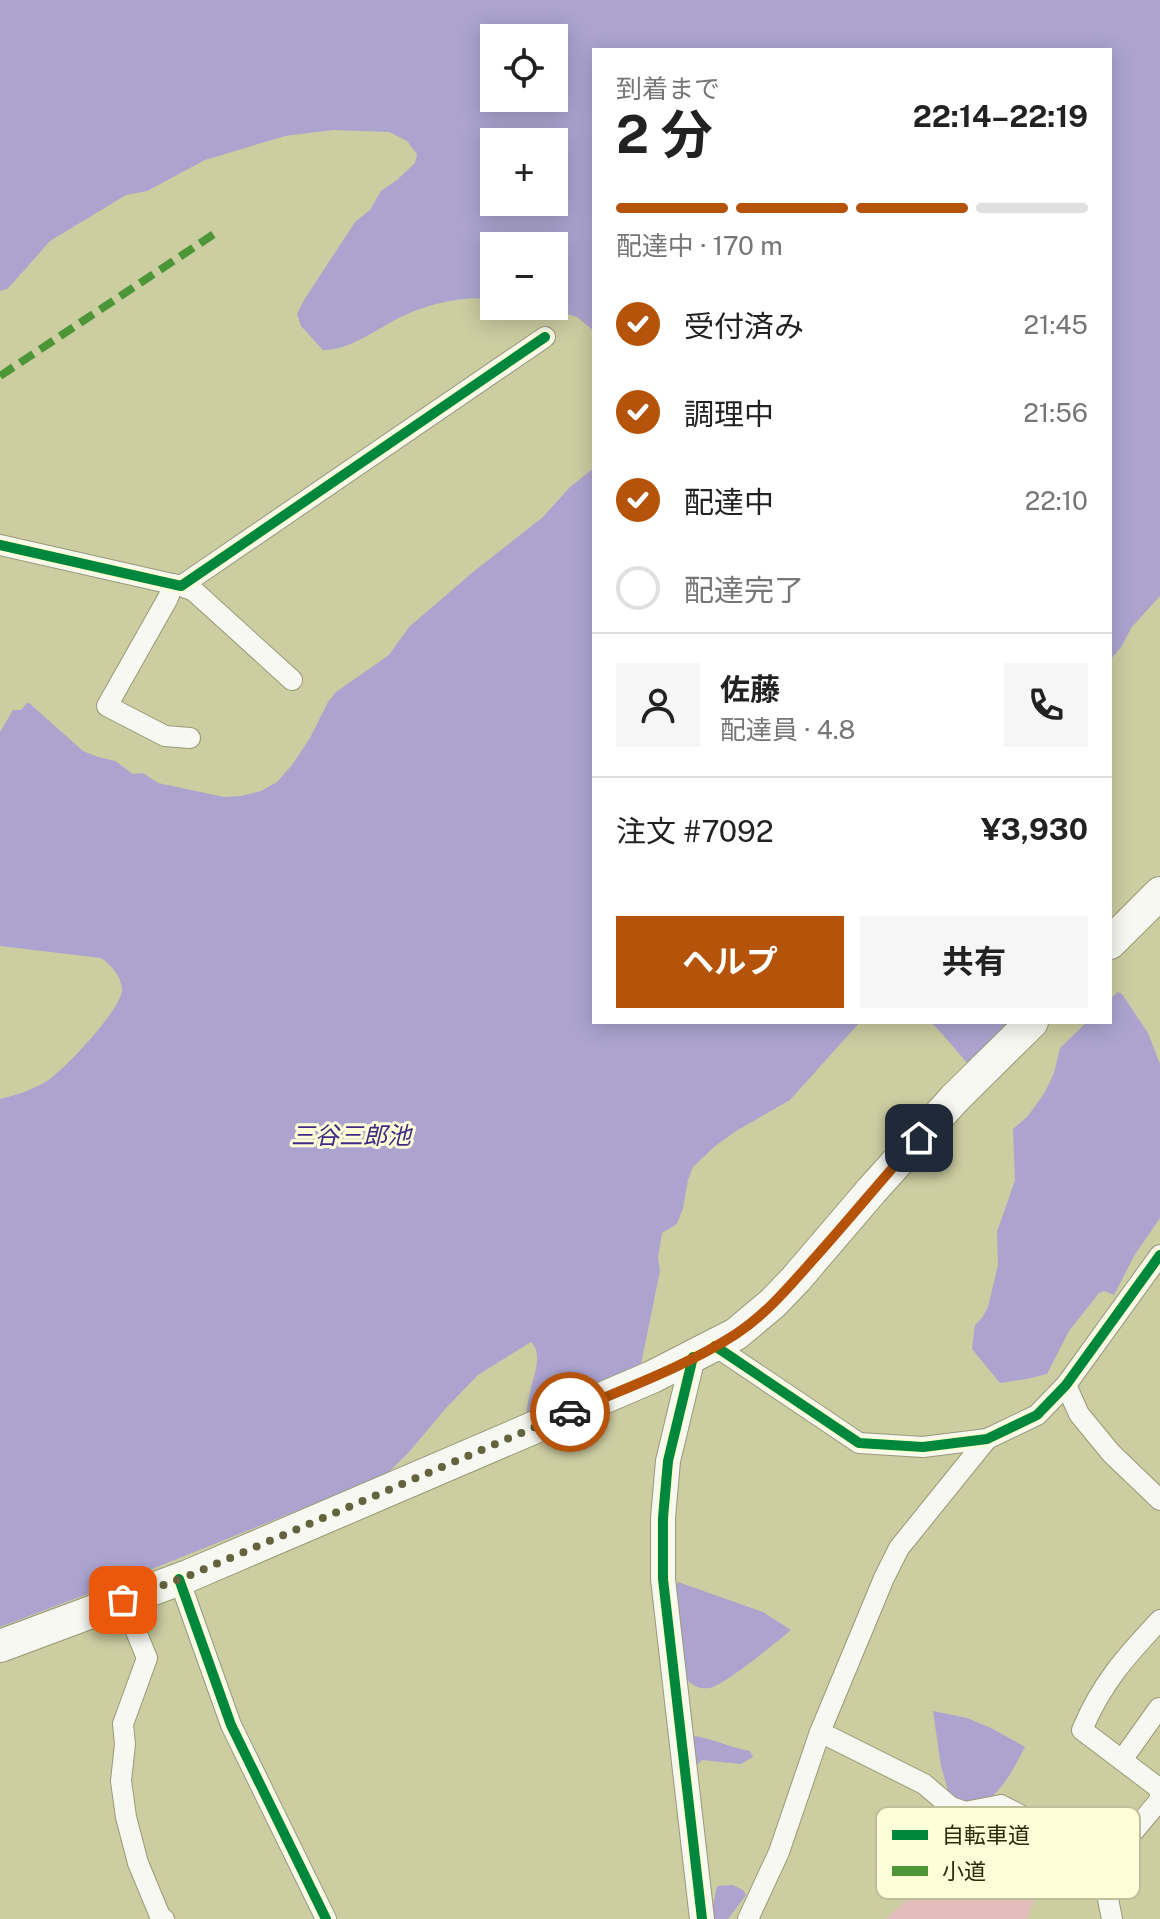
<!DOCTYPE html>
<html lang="ja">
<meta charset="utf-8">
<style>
:root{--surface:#fff;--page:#f6f6f6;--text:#222;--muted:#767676;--line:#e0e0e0;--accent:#b45309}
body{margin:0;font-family:"Public Sans","Noto Sans JP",sans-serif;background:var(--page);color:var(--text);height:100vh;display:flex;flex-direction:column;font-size:30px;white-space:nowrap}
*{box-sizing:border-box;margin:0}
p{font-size:26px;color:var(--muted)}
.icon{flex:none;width:44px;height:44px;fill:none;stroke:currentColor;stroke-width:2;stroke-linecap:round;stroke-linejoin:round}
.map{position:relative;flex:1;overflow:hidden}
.panel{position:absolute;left:592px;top:48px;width:520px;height:976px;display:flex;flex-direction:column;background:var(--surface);border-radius:0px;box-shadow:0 4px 20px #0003}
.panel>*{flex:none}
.tools{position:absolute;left:480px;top:24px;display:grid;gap:16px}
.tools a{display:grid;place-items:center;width:88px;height:88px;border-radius:0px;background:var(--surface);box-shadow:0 4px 20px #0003;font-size:40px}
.pin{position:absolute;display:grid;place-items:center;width:68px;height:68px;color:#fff;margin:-34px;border-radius:16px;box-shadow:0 4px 12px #0006}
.courier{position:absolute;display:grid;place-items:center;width:80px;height:80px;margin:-40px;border:6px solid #b45309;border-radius:50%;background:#fff;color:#222;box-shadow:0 2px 10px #0007}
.summary em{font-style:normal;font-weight:700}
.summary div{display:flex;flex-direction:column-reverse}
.summary{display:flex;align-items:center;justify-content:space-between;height:136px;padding:0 24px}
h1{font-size:52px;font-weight:700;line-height:60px}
.bar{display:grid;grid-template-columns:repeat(4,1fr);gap:12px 8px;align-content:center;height:96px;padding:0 24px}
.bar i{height:10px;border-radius:6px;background:var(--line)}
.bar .active{background:var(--accent)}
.bar p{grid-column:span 4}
.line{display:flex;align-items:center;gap:20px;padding:0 24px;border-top:2px solid var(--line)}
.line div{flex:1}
.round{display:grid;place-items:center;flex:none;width:84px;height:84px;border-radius:0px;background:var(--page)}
ol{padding:0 24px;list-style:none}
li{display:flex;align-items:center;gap:24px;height:88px}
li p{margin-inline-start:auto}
li .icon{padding:8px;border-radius:50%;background:var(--accent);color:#fff;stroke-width:4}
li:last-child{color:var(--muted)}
li i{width:44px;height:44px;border:4px solid var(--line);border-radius:50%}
.button{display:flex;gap:16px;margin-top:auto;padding:16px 24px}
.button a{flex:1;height:92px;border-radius:0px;background:var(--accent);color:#fff;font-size:32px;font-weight:700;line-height:92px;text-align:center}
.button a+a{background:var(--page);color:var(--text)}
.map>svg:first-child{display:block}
.green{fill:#e3bdbb}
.water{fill:#aca4cf;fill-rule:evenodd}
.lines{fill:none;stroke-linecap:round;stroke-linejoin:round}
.minor-casing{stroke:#999a76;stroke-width:22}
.tertiary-casing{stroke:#999a76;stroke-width:26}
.primary-casing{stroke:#999a76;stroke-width:34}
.minor{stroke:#f7f8f1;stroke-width:20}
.tertiary{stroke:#f7f8f1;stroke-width:24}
.primary{stroke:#f7f8f1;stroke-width:32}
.quiet{stroke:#4d9638;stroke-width:8;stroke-dasharray:16 8;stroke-linecap:butt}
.cycleway-casing{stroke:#fdfed7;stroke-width:15}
.cycleway{stroke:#00873e;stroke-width:10}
.done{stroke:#63643e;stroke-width:8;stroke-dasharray:0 14.4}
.route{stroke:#b45309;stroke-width:10}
.labels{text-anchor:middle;stroke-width:6;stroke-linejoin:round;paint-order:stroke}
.water-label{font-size:24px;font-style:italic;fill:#402883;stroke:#fdfed7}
.key{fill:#fdfed7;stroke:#bebf99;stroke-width:2}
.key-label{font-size:22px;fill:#2b2b09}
</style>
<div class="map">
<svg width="1160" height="1919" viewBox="0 0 1160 1919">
<rect width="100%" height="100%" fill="#cccda1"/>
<polygon class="green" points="1004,1809 1052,1846 1027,1919 886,1919"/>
<g class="water">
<path d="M0,0H1160V596L1131,628L1122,646L1110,660V50H594V331L577,317L542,306H554V246H494V299C463,296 431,303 403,316C377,328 352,350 323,350L301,326L297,314L304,300L355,222L370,210L381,191L397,180L415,163L417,154L407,141L389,132L333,130L285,136L205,160L147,191L126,195L50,241L12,284L7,289L0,291ZM494,38H554V98H494ZM494,142H554V202H494Z"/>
<path d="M594,468V1022H860L790,1100L736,1131L715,1146L693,1167L688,1180L683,1208L677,1224L662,1233L658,1258L660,1271L640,1369L526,1418C527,1409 528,1400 530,1392C533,1376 544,1355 531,1342L478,1375L446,1408L409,1452L386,1475L122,1581L0,1627V1099C17,1095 32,1090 47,1081C64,1070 123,1008 122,989C121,975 111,965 101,958L0,946V732L13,710H21L28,702L83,751L98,757L115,761L133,774L143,773L158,783L224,797L241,796L261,791L277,782L292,765L310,738L328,702L336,692L389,655L409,627L473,572L543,517L570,487Z"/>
<polygon points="1118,992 1122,994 1148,1033 1160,1064 1160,1218 1134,1256 1114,1295 1104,1291 1099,1293 1069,1331 1047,1374 1026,1379 1000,1383 972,1349 975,1325 982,1318 988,1307 998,1265 997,1232 1015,1180 1013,1129 1028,1116 1045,1092 1054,1073 1060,1048 1087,1022 1110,1022 1110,999"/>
<polygon points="930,1022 1009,1022 974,1065 968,1064 937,1028"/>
<path d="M678,1582L763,1612L791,1630C778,1641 722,1687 709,1688C697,1690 689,1683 682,1674L671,1596Z"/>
<path d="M933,1711L967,1718L993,1729L1025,1747C1014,1767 996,1808 968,1805C963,1805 955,1800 950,1797L941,1766Z"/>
<path d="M695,1736C714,1739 731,1748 750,1751L753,1757L741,1764L702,1760L696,1766L690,1741Z"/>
<polygon points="733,1885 743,1890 746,1895 728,1919 715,1919 712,1911 717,1886"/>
</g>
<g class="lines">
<g class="minor-casing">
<g id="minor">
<polyline points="0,545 181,586 545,337"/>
<polyline points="173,584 168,598 107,706 165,736 190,738"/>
<polyline points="181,586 194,591 292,680"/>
<polyline points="715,1346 859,1443 923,1447 987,1439 1037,1415 1066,1385 1160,1255"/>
<polyline points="1066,1385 1079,1414 1111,1453 1160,1500"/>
<polyline points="179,1579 231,1725 326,1919"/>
<polyline points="123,1600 147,1658 123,1724 125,1744 121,1781 126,1817 138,1863 160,1916 164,1919"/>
<path d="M1160,1620C1127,1655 1101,1684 1082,1730L1160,1789"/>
<polyline points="820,1732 924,1784 951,1807 965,1812 1001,1805 1053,1832 1102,1869"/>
<polyline points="1122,1760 1159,1708"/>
<polyline points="748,1919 779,1852 820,1732 884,1578 899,1548 987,1439"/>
<polyline points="1112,1919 1102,1869 1159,1801 1160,1796"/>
</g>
</g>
<g class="tertiary-casing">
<polyline id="tertiary" points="693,1357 668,1461 663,1518 663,1579 702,1919"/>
</g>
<g class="primary-casing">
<g id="primary">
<polyline points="1110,943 1160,893"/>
<polyline points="0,1646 188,1576 652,1377 736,1334 773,1303 796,1279 872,1190 955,1098 1032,1022"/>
</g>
</g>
<use href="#minor" class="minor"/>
<use href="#tertiary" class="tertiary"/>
<use href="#primary" class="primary"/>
<polyline class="quiet" points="0,376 214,234"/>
<g class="cycleway-casing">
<g id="cycleway">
<polyline points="0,545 181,586 545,337"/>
<polyline points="715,1346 859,1443 923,1447 987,1439 1037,1415 1066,1385 1160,1255"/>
<polyline points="693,1357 668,1461 663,1518 663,1579 702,1919"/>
<polyline points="179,1579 231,1725 326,1919"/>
</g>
</g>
<use href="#cycleway" class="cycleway"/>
</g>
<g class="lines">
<polyline class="done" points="123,1600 188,1576 570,1412"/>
<path class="route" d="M570,1412C626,1388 685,1367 736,1334C765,1315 788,1288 811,1262C848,1221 882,1179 919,1138"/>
</g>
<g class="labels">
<g class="water-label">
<text x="351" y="1144">三谷三郎池</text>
</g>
</g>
<rect x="876" y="1807" width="264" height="92" rx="12" class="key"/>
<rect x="892" y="1830" width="36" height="10" fill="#00873e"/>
<rect x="892" y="1866" width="36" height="10" fill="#4d9638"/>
<g class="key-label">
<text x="942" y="1843">自転車道</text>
<text x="942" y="1879">小道</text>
</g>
</svg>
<div class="tools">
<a><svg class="icon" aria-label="locate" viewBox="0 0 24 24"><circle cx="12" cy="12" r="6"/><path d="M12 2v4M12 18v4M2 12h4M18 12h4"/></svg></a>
<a>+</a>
<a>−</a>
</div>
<div class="pin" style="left:123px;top:1600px;background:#ea580c"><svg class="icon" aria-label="bag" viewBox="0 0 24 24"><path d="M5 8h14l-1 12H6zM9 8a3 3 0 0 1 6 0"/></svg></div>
<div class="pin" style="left:919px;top:1138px;background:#1f2937"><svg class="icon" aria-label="home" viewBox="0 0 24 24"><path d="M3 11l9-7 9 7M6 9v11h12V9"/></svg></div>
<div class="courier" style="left:570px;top:1412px"><svg class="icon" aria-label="car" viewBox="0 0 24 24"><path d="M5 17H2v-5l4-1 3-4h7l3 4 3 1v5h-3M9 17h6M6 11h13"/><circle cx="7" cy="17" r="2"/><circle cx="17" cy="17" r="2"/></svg></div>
<section class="panel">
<div class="summary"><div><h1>2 分</h1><p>到着まで</p></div><em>22:14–22:19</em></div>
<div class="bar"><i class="active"></i><i class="active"></i><i class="active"></i><i></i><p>配達中 · 170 m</p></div>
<ol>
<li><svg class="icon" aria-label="check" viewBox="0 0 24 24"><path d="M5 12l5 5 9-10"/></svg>受付済み<p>21:45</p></li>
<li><svg class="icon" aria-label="check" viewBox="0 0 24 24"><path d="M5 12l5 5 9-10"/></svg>調理中<p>21:56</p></li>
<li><svg class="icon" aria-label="check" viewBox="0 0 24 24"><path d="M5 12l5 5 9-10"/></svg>配達中<p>22:10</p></li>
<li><i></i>配達完了</li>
</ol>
<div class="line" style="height:144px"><a class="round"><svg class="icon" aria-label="person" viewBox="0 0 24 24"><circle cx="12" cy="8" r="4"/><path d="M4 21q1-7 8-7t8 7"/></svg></a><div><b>佐藤</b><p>配達員 · 4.8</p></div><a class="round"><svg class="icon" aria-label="phone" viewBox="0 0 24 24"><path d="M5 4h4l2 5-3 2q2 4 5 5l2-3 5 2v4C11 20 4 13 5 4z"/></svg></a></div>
<div class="line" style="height:104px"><div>注文 #7092</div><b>¥3,930</b></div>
<div class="button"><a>ヘルプ</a><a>共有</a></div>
</section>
</div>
